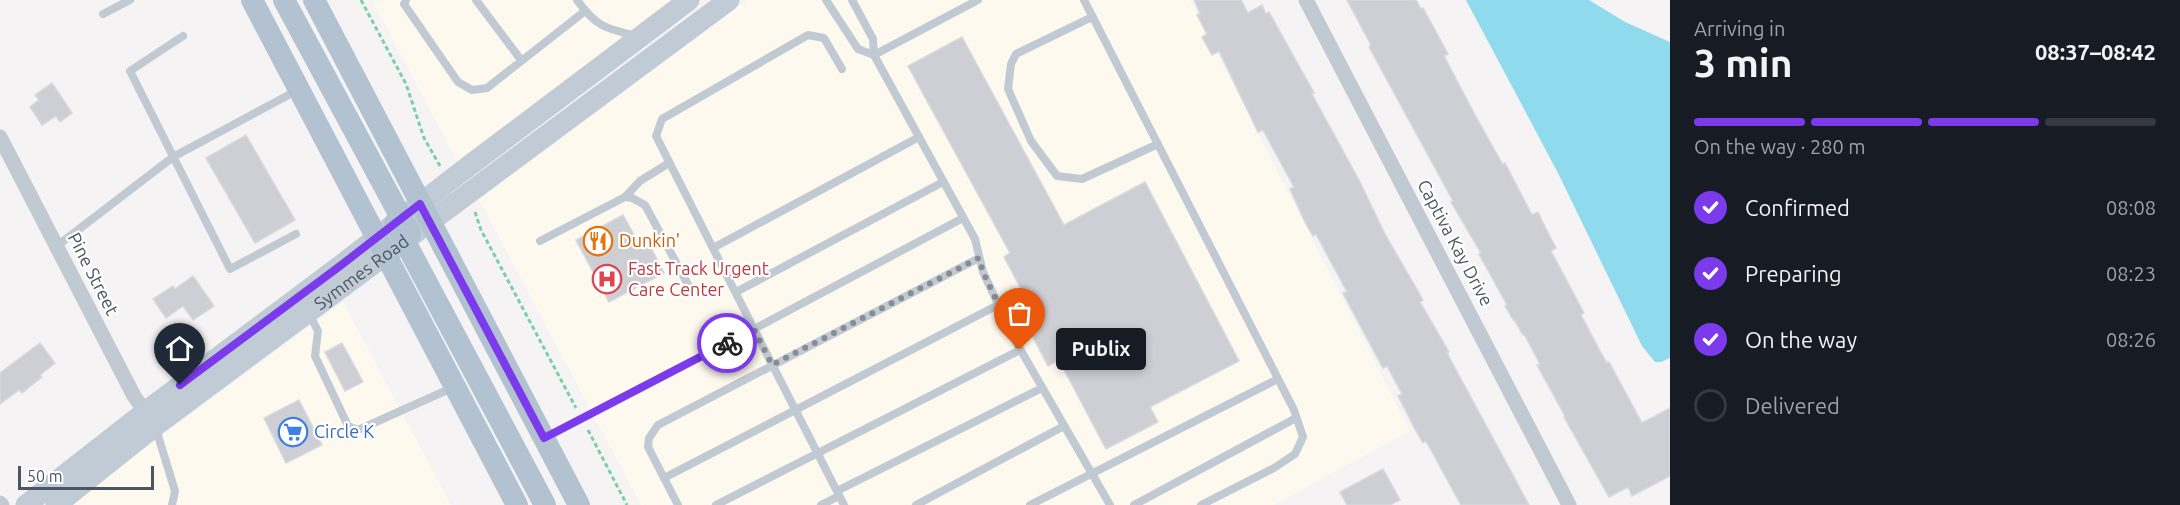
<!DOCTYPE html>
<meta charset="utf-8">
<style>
:root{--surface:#171b24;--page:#242831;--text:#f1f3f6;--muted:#9ea1a6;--line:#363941;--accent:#7c3aed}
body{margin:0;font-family:Ubuntu,sans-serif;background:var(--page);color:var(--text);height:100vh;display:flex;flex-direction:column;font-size:22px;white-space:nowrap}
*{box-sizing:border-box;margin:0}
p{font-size:20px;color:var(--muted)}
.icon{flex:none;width:33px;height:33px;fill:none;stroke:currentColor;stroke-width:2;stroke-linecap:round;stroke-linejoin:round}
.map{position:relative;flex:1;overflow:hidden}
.details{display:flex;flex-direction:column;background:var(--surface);width:510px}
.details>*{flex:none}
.scale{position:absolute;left:18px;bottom:15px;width:136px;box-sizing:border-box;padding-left:6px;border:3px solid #4a5661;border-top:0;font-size:16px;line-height:21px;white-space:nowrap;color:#4a5661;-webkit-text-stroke:4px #fff;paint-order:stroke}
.pin{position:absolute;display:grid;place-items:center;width:51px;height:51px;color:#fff;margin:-62px -26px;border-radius:50% 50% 50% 0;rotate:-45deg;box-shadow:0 0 6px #0007}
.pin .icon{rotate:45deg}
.courier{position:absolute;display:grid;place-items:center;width:60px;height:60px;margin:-30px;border:4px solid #7c3aed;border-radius:50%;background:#fff;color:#222;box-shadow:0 2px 8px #0007}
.bubble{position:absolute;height:42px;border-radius:6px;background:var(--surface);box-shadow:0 3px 9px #0003;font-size:20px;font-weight:600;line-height:42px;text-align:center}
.summary em{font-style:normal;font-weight:600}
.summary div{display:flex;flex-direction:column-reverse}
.summary{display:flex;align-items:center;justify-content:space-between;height:102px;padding:0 24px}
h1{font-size:39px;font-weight:600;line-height:45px}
.bar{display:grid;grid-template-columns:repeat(4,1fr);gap:9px 6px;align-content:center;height:72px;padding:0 24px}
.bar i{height:8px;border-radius:4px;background:var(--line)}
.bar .current{background:var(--accent)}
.bar p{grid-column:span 4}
ol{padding:0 24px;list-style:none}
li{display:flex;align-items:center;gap:18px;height:66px}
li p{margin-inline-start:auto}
li .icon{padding:6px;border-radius:50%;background:var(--accent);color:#fff;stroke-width:4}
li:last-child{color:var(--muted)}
li i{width:33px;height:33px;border:3px solid var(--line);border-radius:50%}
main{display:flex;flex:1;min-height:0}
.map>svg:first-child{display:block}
.commercial{fill:#fdf9ef}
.water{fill:#90daee}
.building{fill:#cdcfd5;stroke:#d7d9de;stroke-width:1.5}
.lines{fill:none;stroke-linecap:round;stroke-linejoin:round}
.path{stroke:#7ad0a6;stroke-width:3;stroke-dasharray:4.5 3;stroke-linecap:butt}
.lane{stroke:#c1cad2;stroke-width:8}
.street{stroke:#c1cad2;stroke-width:15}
.secondary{stroke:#c1cbd6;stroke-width:21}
.primary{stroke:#b3c2d1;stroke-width:22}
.done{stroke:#868d94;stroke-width:6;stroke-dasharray:0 10.8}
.route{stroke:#7c3aed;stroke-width:8}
.labels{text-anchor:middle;stroke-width:4.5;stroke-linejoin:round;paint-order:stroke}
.food-label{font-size:18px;fill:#c56008;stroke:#fff;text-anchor:start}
.street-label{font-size:18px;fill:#4a5661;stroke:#fff}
.health-label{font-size:18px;fill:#be3a42;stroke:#fff;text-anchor:start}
.shop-label{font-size:18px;fill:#366cbe;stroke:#fff;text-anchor:start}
</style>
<main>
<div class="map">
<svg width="1670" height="505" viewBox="0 0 1670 505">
<rect width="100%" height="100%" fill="#f5f3f3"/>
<g class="commercial">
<polygon points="372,0 671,0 457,161"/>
<polygon points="747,0 1190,0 1410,431 1274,505 641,505 479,200"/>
<polygon points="343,302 451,505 73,505 127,461"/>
</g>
<polygon class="water" points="1466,0 1589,0 1625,22 1670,42 1670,358 1661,362 1655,362 1642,346 1558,173"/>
<g class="building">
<polygon points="1194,0 1241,0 1248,13 1262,5 1266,14 1269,12 1314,93 1312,94 1360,182 1385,234 1423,300 1420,302 1449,352 1447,353 1529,505 1461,505 1426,441 1423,443 1415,429 1398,396 1402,394 1387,366 1383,368 1355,316 1343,293 1347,292 1316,234 1313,236 1305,222 1290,189 1294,187 1263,130 1258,132 1219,51 1212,55 1202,37 1207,34 1197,15 1200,13"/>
<polygon points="1347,0 1416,0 1421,9 1423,8 1448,54 1444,56 1474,113 1503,165 1505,163 1532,215 1538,212 1546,229 1556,248 1551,251 1584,313 1581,315 1600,351 1607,363 1609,362 1642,423 1670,408 1670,476 1632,496 1628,487 1609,497 1564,417 1565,416 1537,365 1540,364 1524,334 1523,335 1515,321 1514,321 1505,306 1507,305 1479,254 1481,253 1451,202 1453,201 1369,47 1371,45"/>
<polygon points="962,37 1064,225 1145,182 1239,361 1150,407 1158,422 1106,449 1059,360 1048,366 1022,316 1033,311 1004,257 1010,253 908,66"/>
<polygon points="52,83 72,113 60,122 56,116 42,125 30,107 39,100 35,95"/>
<polygon points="246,135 295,220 255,243 206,158"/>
<polygon points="623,215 637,240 645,236 664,273 609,302 576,240"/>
<polygon points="193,276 214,306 193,320 183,306 166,318 153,299 173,286 175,289"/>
<polygon points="40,343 55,363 40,375 42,377 22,393 19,390 0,404 0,373"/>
<polygon points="342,343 363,382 345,391 325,352"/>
<polygon points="299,400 322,445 286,463 264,418"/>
<polygon points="1383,469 1400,500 1390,505 1347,505 1340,492"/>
</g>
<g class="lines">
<g class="path">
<polyline points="361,0 406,84 424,138 440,166"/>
<polyline points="475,212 481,230 576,408"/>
<polyline points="588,430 627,505"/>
</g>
<g class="lane">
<polyline points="406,0 404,4 458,82 472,90 487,88 585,11"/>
<polyline points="476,0 521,60"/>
<path d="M577,0C597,27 604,28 636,36"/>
<polyline points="826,0 858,49 874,55 978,0"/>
<polyline points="852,0 873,39 874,55 975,239 983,272 1016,342 1110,505"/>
<polyline points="1084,0 1294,410 1303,437 1295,454 1274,468 1201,505"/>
<polyline points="103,14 130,0"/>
<polyline points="1092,17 1016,54 1011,64 1008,89 1031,141 1057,176 1082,179 1158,144"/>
<polyline points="183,36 130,71 230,269 296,234"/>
<polyline points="625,197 632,198 645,205 692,292"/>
<polyline points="540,241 625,197 640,181 669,163"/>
<polyline points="57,246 173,157 298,90"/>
<polyline points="713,248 919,137"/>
<polyline points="736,292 943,182"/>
<polyline points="309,314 318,331 315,356 348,426 358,430 454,387"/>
<polyline points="156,429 175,491 172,505"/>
<polyline points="545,438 754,329 656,136 662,119 808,35 824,38 842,69"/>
<polyline points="664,478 998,305"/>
<polyline points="837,491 1042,388"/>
<polyline points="678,505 648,447 649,438 658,425 979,258"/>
<polyline points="716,505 1020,350"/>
<polyline points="821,505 839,496"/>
<polyline points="844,505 754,329 963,218"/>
<polyline points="916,505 1064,426"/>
<polyline points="1030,505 1278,379"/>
<polyline points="1134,505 1296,418"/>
</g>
<g class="street">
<polyline points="1306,0 1569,505"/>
<polyline points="0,137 134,396 151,420"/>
<polyline points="0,503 2,505"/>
</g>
<g class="secondary">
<polyline points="26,505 145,412 340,266 457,175 689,0"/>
<path id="s1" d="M56,505L155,426L729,0"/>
</g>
<g class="primary">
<polyline points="252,0 517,505"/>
<polyline points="284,0 410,234"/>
<polyline points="314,0 579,505"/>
<polyline points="395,223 545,505"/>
</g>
</g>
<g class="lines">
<polyline class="done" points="727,343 754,329 772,365 979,258 983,272 1020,350"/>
<polyline class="route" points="180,385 340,266 420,204 544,438 727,343"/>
</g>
<defs>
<g id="restaurant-ring" transform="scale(1.5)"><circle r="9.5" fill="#fff" stroke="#e8710a" stroke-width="1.5"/><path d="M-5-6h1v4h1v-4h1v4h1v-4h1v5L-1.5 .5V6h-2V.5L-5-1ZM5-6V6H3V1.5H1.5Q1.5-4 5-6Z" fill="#e8710a"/></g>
<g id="hospital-ring" transform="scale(1.5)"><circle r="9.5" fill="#fff" stroke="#e0444e" stroke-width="1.5"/><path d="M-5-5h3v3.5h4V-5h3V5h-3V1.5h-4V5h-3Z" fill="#e0444e"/></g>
<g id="supermarket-ring" transform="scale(1.5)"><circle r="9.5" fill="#fff" stroke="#3f7fe0" stroke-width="1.5"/><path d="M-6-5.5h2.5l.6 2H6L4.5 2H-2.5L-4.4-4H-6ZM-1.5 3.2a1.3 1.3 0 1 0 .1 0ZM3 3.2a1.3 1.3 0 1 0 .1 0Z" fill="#3f7fe0"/></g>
</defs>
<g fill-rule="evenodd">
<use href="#restaurant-ring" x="598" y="241"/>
<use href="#hospital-ring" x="607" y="279"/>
<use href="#supermarket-ring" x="293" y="432"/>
</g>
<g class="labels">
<g class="food-label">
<text x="619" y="247">Dunkin'</text>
</g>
<g class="street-label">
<text transform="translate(1455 243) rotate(62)" y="6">Captiva Kay Drive</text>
<text dy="6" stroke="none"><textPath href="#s1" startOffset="384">Symmes Road</textPath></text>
<text transform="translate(93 274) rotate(63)" y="6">Pine Street</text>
</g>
<g class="health-label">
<text x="628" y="275">Fast Track Urgent<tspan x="628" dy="21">Care Center</tspan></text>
</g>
<g class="shop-label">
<text x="314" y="438">Circle K</text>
</g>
</g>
</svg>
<div class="scale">50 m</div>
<div class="pin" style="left:1020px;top:350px;background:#ea580c"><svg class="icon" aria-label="bag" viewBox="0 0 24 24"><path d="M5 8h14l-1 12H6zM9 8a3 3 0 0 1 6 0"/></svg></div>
<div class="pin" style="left:180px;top:385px;background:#1f2937"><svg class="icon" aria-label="home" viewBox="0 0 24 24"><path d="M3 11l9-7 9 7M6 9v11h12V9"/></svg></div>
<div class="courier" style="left:727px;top:343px"><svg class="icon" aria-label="bike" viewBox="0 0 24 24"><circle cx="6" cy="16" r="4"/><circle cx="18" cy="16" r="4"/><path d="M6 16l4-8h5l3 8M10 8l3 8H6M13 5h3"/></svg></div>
<div class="bubble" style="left:1056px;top:328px;width:90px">Publix</div>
</div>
<section class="details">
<div class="summary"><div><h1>3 min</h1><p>Arriving in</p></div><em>08:37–08:42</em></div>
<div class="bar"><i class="current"></i><i class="current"></i><i class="current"></i><i></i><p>On the way · 280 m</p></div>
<ol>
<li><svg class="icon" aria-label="check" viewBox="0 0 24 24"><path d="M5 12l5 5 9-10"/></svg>Confirmed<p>08:08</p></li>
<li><svg class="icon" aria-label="check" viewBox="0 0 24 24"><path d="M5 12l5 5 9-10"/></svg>Preparing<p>08:23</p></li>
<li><svg class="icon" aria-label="check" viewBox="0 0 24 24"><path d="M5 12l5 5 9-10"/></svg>On the way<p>08:26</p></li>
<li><i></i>Delivered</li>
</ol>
</section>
</main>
